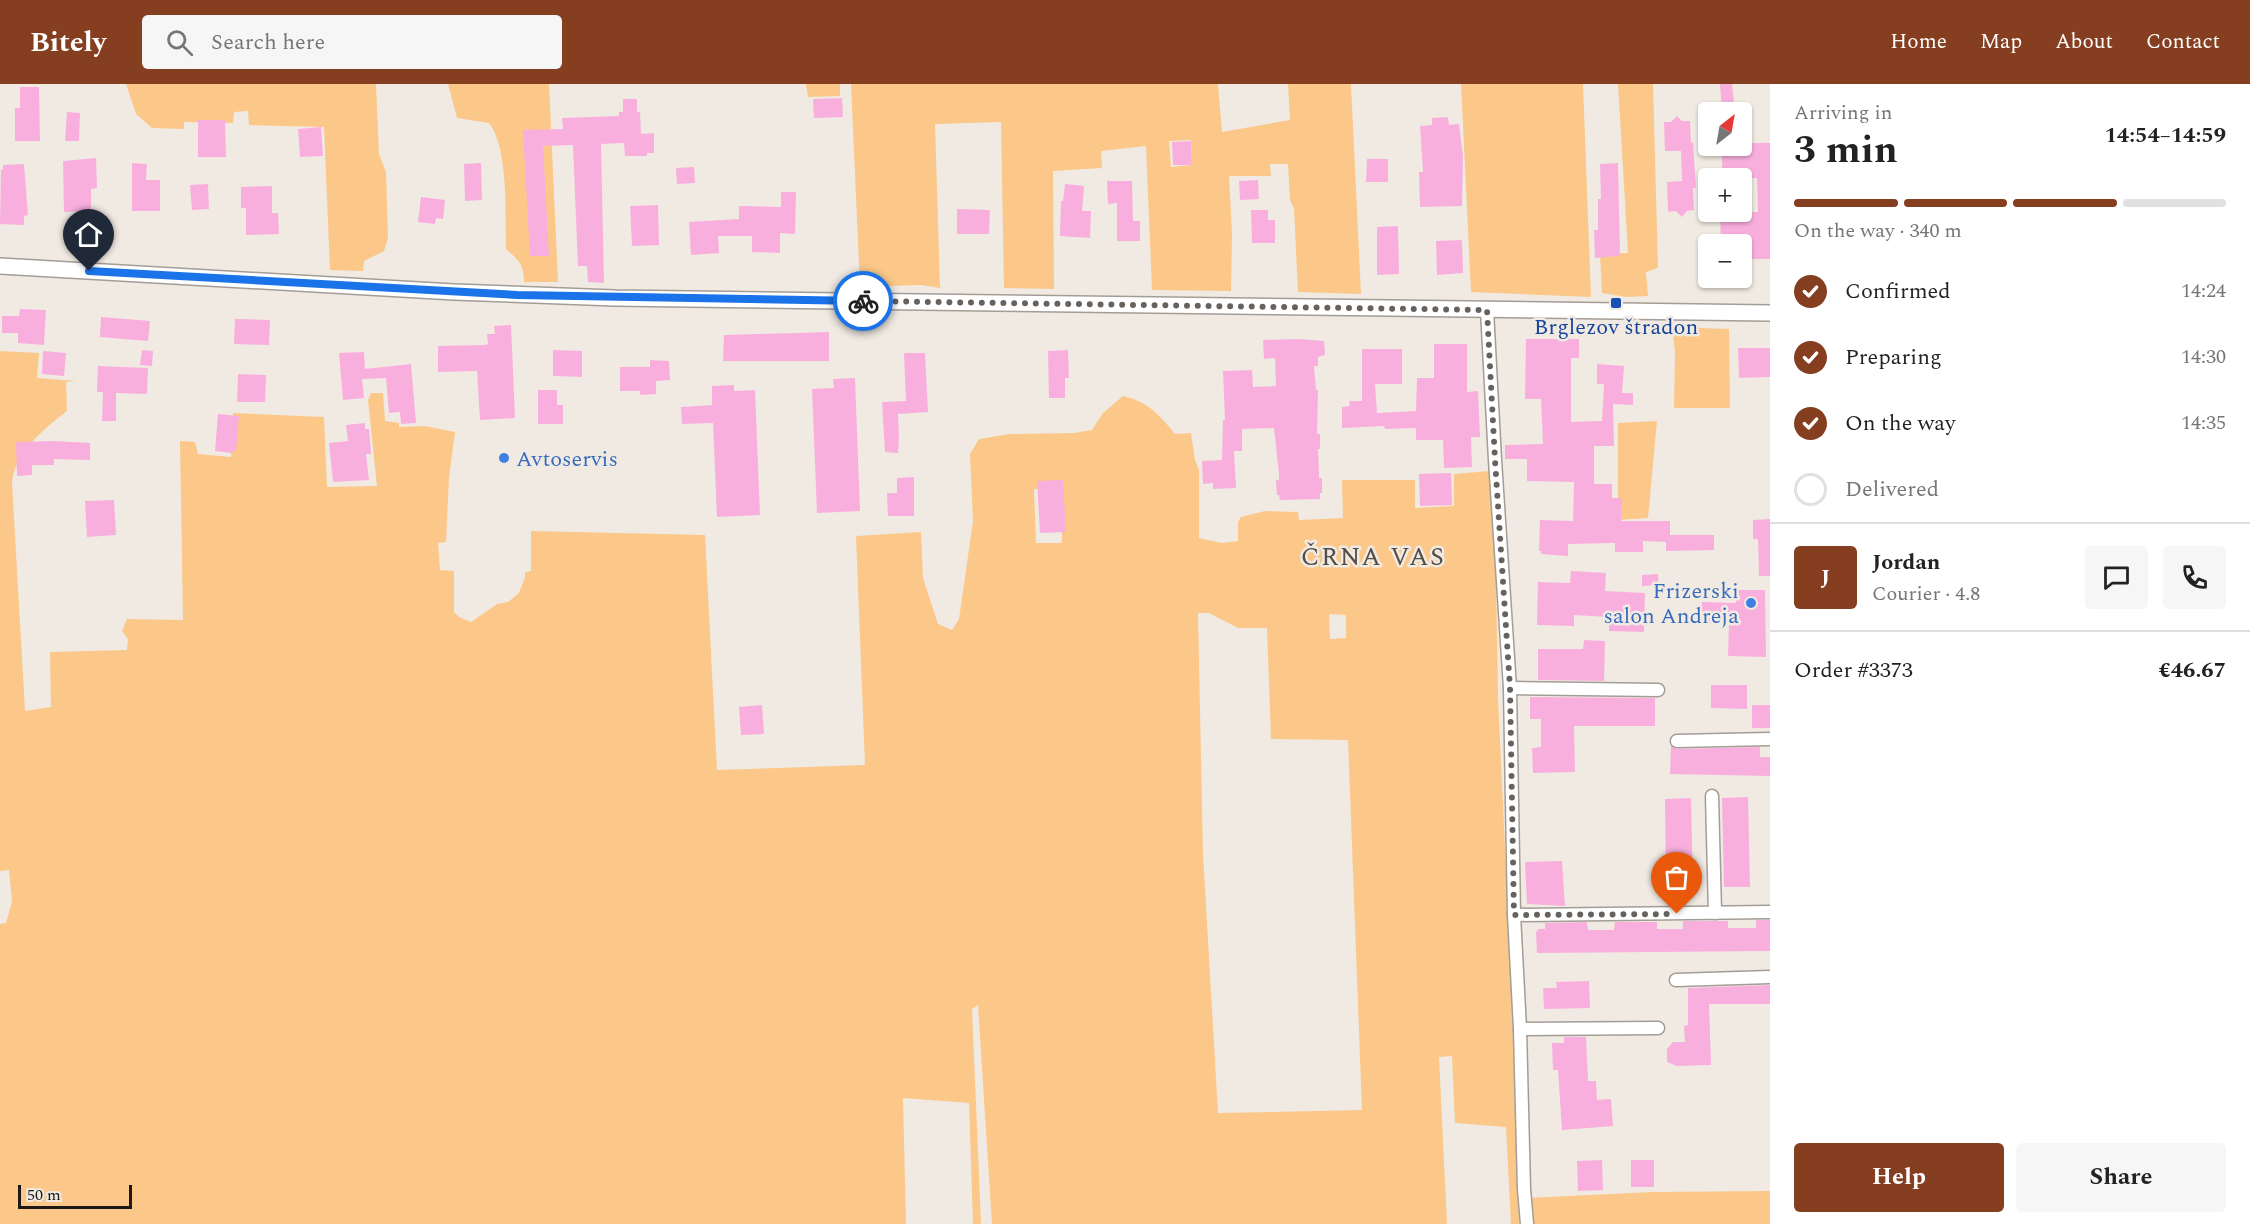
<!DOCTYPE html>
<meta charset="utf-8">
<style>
:root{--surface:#fff;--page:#f6f6f6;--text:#222;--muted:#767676;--line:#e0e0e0;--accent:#853e1f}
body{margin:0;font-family:Spectral,serif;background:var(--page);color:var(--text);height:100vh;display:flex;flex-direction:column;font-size:22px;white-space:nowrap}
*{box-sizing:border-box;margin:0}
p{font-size:20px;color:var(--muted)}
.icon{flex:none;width:33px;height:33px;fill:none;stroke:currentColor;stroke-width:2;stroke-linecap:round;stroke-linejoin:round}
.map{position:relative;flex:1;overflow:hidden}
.sheet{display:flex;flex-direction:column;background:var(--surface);width:480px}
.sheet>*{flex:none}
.needle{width:39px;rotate:31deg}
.controls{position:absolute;left:1698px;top:18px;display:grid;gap:12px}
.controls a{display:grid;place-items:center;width:54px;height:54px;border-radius:6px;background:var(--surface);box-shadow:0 2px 4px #0004;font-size:30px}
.scale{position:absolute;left:18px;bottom:15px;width:114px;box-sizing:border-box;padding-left:6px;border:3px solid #1c1917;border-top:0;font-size:16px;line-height:21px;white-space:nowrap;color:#1c1917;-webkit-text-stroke:4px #f1eae3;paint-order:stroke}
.pin{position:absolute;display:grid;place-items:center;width:51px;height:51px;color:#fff;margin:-62px -26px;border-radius:50% 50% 50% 0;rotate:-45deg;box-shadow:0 0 6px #0007}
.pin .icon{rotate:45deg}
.courier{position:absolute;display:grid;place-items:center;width:60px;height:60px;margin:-30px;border:4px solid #1a73e8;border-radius:50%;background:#fff;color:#222;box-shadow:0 2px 8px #0007}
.summary em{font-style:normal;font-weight:700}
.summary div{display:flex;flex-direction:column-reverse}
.summary{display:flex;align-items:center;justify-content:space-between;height:102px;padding:0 24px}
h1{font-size:39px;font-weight:700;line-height:45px}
.bar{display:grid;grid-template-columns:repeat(4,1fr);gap:9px 6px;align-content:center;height:72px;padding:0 24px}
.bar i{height:8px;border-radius:4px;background:var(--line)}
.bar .on{background:var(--accent)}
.bar p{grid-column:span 4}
.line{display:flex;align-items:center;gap:15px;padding:0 24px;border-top:2px solid var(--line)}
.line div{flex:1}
.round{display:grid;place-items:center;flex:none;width:63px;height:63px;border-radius:6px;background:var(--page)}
ol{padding:0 24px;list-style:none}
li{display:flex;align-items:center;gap:18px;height:66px}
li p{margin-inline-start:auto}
li .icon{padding:6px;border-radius:50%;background:var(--accent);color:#fff;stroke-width:4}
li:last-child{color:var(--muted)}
li i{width:33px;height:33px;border:3px solid var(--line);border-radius:50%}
.cta{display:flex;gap:12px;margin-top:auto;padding:12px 24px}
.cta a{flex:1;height:69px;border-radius:6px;background:var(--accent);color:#fff;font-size:24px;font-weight:700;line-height:69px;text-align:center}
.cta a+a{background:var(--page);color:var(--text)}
header{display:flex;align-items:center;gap:36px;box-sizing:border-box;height:84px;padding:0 30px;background:var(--accent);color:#fff}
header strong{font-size:28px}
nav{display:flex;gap:33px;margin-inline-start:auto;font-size:21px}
.search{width:420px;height:54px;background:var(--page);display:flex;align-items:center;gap:15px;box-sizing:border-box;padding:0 21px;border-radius:6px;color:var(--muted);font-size:22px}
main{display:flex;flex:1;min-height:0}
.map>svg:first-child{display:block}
.green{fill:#fbc889;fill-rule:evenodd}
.building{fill:#f9afde}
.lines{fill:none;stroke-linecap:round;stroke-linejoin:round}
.minor-casing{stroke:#a39d96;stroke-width:15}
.tertiary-casing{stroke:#a39d96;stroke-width:18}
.minor{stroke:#fff;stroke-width:12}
.tertiary{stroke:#fff;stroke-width:15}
.done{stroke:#67625e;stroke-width:6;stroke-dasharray:0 10.8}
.route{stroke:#1a73e8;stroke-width:8}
.transit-dot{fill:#1a4fb4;stroke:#f1eae3;stroke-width:2}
.shop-dot{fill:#3f7fe0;stroke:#f1eae3;stroke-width:2}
.labels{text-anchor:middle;stroke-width:5;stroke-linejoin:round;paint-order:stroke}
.transit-label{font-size:22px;fill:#164399;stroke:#f1eae3}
.shop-label{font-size:22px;fill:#366cbe;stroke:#f1eae3;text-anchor:start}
.quarter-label{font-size:26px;letter-spacing:1.5px;fill:#534e47;stroke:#f1eae3}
</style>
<header>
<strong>Bitely</strong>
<div class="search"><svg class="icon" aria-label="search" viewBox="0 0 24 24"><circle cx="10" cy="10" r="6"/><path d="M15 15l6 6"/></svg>Search here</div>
<nav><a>Home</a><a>Map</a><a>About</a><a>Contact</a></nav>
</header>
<main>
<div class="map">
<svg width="1770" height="1140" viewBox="0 0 1770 1140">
<rect width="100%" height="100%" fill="#f1eae3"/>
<g class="green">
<polygon points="126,0 376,0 379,70 386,88 388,154 384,167 364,177 363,187 330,186 324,43 249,41 248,27 234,28 233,39 184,38 184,45 152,44 136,30"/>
<path d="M448,0H549L558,198H524C524,181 519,176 506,165C505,133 509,64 489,39L457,34Z"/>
<polygon points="806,0 840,0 840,12 808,13"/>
<path d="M851,0H1218L1222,48L1290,36L1288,0H1351L1361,210L1298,208L1294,125L1290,116L1288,80H1270L1271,92H1229L1232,150L1231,207L1152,206L1146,62L1101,67L1102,84L1053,87L1054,205L1004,204L1001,38L935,40L940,204L921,201L860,203ZM1191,56L1192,81L1171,83L1169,57Z"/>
<polygon points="1461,0 1583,0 1591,213 1471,208"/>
<polygon points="1618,0 1653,0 1658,184 1646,188 1648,212 1627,213 1602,209 1600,170 1628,169"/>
<polygon points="1672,243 1729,245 1730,324 1674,324 1675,268"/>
<path d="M0,267L39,269L37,294L76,297L66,298L67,327C44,345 16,367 12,398L25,627L51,623L50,568L127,566L128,555L122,547L127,535L183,536L180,357L195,358L198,370L231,373L233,329L324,333L327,403L377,402L368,316L371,309H383L385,337L399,339V343L425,342L455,348L449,393L446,458L438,459L440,486L454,487V528L459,533L471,538L497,520L508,518L519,509L525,493V488L531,487V447L705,451L717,686L865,681L856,452L921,448L923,494L938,540L952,546L959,535L973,437L970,370L979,355L1010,350L1074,349L1092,346L1103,329L1123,312C1148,318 1159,330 1175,350L1191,349L1195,376L1199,386V454L1222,459L1238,457V438L1241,433L1265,427L1298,428L1299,436L1343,434L1342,396H1415V424L1454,422V390L1490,387L1496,491L1498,614L1511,891L1519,1140H1511L1506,1043L1455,1039L1452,972L1439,973L1447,1140H992L978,921L972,925L981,1140H973L969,1019L903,1014L906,1140H0V840L6,839L12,817L9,786L0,787ZM1034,405L1061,406L1062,459H1036ZM1198,529H1209L1238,544H1267L1271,655L1348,656L1362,1026L1218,1029L1203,770ZM1329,530L1346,531V554L1330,555Z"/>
<polygon points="1657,337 1648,434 1618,436 1618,339"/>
<polygon points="1770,1107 1770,1140 1527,1140 1527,1114 1653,1108"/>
</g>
<g class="building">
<polygon points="1720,0 1732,0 1735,28 1722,28"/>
<polygon points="20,3 39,3 40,57 15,57 15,24 20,24"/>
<polygon points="842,14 843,33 814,34 813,15"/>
<polygon points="623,15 637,15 637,28 640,28 641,50 654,49 654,69 647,69 647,72 625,72 624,59 601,60 604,199 588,198 587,182 578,182 573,61 543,62 549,172 530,172 523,46 563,45 562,34 619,32 619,28 623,28"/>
<polygon points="67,28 80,29 79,57 65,57"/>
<polygon points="1677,32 1682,37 1690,37 1691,59 1693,58 1696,104 1693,104 1694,126 1687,127 1682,133 1676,127 1668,128 1667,98 1682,97 1681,67 1665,67 1664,38 1671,38"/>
<polygon points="1448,33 1449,41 1459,40 1463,72 1462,122 1420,123 1419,88 1423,88 1420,42 1432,41 1432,34"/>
<polygon points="198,36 225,36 226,73 198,73"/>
<polygon points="321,43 323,72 300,73 298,45"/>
<polygon points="1191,57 1192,81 1173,81 1172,58"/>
<polygon points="1751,59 1770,59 1770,175 1742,175 1742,160 1721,160 1720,128 1758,128 1757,94 1723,94 1721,62 1751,62"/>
<polygon points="96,74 97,104 91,105 91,127 64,128 63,77"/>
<polygon points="1367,75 1388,75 1388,98 1366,98"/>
<polygon points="132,79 147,80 146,96 160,96 160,127 132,127"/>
<polygon points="481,79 482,116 465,117 464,80"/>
<polygon points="1618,79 1620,172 1595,174 1594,146 1598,146 1598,115 1601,115 1600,80"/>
<polygon points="24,80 28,131 24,132 24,141 0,140 1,86 3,85 3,81"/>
<polygon points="694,83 695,99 677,100 676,84"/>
<polygon points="1258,96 1259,115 1240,116 1239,97"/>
<polygon points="1107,97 1132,97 1133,137 1140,137 1140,157 1117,157 1117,119 1108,120"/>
<polygon points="208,100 209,125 192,126 190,101"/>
<polygon points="1065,100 1084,102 1082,127 1091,127 1090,154 1060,152 1061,117 1063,117"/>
<polygon points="272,102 272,129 278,129 279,150 246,151 246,124 241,124 241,103"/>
<polygon points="781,108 796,108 795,150 780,149 780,169 752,168 752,152 718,152 719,169 691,171 689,138 739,135 739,122 781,123"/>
<polygon points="421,113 445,116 443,135 436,134 435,140 418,138"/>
<polygon points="658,121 659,161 632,162 630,122"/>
<polygon points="957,125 990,126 989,150 957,150"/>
<polygon points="1251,126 1268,126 1268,136 1275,136 1275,159 1252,159"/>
<polygon points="1398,142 1399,190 1377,191 1377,143"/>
<polygon points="1462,156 1463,189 1437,191 1436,157"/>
<polygon points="20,225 46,226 44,261 18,259 18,249 2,249 2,232 19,232"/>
<polygon points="101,233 150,237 148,257 100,253"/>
<polygon points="235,235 270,236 269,261 234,260"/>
<polygon points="511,241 515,334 480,336 477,287 438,288 438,262 484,261 488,260 487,250 495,250 494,242"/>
<polygon points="829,248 829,277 723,277 724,251"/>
<polygon points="1299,255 1324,257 1325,271 1318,273 1318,282 1314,282 1316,306 1318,306 1317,350 1320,350 1320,365 1318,365 1319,389 1319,394 1322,394 1322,409 1320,409 1320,415 1280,416 1279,411 1277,411 1276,396 1279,396 1279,390 1274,344 1242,345 1242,367 1234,367 1236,404 1213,405 1213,399 1203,400 1202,377 1222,376 1223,336 1225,336 1223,287 1252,286 1253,303 1276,302 1275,274 1264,275 1263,256"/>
<polygon points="1526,255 1579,255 1579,274 1571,274 1571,338 1602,337 1604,300 1597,300 1597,280 1624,282 1622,309 1633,309 1633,321 1613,320 1614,362 1594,362 1594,400 1612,400 1612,414 1622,414 1621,437 1670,437 1670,451 1714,451 1714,466 1666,467 1666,458 1643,457 1643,468 1615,468 1615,459 1568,460 1568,472 1541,470 1541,467 1539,467 1540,436 1573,437 1574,398 1527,397 1527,375 1505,375 1505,361 1543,360 1541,315 1525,315"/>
<polygon points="1434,260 1467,260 1467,308 1478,307 1480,353 1471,353 1472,383 1444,384 1443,356 1416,356 1416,344 1385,345 1384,342 1342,344 1342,323 1350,322 1349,317 1362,317 1362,265 1402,265 1402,300 1375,300 1377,329 1416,327 1417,294 1434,294"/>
<polygon points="1738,264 1770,264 1770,293 1739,294"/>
<polygon points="142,266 153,267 152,282 140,281"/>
<polygon points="553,266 582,267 582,293 553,292"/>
<polygon points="1068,266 1069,294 1065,294 1065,314 1049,314 1048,267"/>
<polygon points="43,267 66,269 64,292 42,290"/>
<polygon points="364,268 365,285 411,280 416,339 401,340 400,328 389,329 386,294 362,295 364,314 343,316 339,269"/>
<polygon points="904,269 925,269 928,328 898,330 899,354 898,369 885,368 882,318 906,317"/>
<polygon points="650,276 669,277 670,296 656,297 656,310 640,311 640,307 620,307 620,283 650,283"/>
<polygon points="98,282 148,284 147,310 116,309 116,337 102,337 103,308 97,308"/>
<polygon points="238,290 266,291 265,318 237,318"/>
<polygon points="855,294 860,427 817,429 812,305 834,304 833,295"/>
<polygon points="734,301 734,307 755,306 760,431 717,433 713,339 682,340 681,323 712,321 712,302"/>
<polygon points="538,306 557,306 557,321 563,321 563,340 538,340"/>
<polygon points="218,330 239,332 236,367 232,367 232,369 215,367"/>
<polygon points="365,339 365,345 369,345 371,370 366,370 369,396 333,398 329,359 348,357 346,341"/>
<polygon points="54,357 90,359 90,376 54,375 54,381 32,381 32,391 17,392 16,358"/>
<polygon points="1451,389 1452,421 1420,422 1419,390"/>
<polygon points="914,393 914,432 888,432 887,409 897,409 897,394"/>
<polygon points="1063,396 1066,448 1040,449 1037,397"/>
<polygon points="114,416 116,451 87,453 85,417"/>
<polygon points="1770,435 1770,492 1759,492 1758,455 1753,455 1753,436"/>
<polygon points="1571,487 1606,489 1605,507 1645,509 1644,548 1609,547 1609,533 1574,531 1574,542 1537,541 1538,498 1570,499"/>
<polygon points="1658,490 1659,501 1642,502 1642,491"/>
<polygon points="1736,506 1765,506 1766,573 1728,572 1729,540 1701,539 1702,518 1736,519"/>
<polygon points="1584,556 1605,557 1604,597 1538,596 1538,565 1583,565"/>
<polygon points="1711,601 1747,601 1747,625 1711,624"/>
<polygon points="1530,613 1655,614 1655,642 1574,642 1575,688 1533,689 1532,664 1541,663 1541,635 1530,635"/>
<polygon points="762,621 764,650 741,651 739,623"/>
<rect x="1752" y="621" width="18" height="23"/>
<polygon points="1671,662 1677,665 1760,663 1760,673 1770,673 1770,692 1670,690"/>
<polygon points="1748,713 1750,803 1724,803 1722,714"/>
<polygon points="1691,714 1693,804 1666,804 1665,715"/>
<polygon points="1562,777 1565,822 1527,820 1525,778"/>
<polygon points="1756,836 1770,836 1770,867 1537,869 1536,849 1538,845 1545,845 1545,839 1587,838 1588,846 1614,846 1615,838 1657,838 1657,845 1683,845 1683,837 1728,837 1728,844 1756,844"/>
<polygon points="1589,897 1590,924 1544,925 1543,904 1557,904 1556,898"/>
<polygon points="1770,901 1770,920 1709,920 1711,981 1677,982 1667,978 1667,965 1673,958 1685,958 1684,942 1688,941 1688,904"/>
<polygon points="1564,953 1586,953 1588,997 1596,997 1597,1016 1611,1015 1613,1042 1562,1046 1558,986 1553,986 1552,959 1564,959"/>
<polygon points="1602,1076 1603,1106 1578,1107 1577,1077"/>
<rect x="1631" y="1076" width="23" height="27"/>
</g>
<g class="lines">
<g class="minor-casing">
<g id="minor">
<polyline points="1487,226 1495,376 1510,604 1514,831 1520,945 1524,1105 1527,1140"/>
<polyline points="1510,604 1658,606"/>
<polyline points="1677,657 1770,655"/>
<polyline points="1712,712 1715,829"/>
<polyline points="1514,831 1770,828"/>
<polyline points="1676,896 1770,893"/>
<polyline points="1520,945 1658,944"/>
</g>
</g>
<g class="tertiary-casing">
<polyline id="tertiary" points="0,182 454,208 615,214 1770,229"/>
</g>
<use href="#minor" class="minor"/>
<use href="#tertiary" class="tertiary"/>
</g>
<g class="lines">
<polyline class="done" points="863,217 1487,226 1495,376 1510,604 1514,831 1677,830"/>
<polyline class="route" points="89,187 517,211 863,217"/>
</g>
<rect class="transit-dot" x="1610" y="213" width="12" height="12" rx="3"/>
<g class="shop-dot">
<circle cx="504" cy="374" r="6"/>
<circle cx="1751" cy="519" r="6"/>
</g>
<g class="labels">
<g class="transit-label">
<text x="1616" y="250">Brglezov štradon</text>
</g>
<g class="shop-label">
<text x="516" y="382">Avtoservis</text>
<text x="1739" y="514" text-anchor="end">Frizerski<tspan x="1739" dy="25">salon Andreja</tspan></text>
</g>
<g class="quarter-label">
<text x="1373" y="481">ČRNA VAS</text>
</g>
</g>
</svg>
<div class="controls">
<a><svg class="needle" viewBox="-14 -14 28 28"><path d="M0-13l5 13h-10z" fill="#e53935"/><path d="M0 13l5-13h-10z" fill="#767676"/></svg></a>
<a>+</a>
<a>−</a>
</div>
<div class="scale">50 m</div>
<div class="pin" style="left:1677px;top:830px;background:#ea580c"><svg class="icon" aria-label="bag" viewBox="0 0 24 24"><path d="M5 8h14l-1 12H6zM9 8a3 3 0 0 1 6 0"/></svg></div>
<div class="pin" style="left:89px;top:187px;background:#1f2937"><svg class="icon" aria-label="home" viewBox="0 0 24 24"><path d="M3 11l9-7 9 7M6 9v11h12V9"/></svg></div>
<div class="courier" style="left:863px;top:217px"><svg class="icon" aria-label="bike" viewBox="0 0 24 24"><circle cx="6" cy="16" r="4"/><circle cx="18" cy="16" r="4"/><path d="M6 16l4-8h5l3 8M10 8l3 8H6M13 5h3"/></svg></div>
</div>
<section class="sheet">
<div class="summary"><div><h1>3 min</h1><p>Arriving in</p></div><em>14:54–14:59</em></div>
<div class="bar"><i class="on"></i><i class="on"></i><i class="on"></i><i></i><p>On the way · 340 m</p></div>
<ol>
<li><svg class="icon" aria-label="check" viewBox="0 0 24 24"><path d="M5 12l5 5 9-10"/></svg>Confirmed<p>14:24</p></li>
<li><svg class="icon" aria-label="check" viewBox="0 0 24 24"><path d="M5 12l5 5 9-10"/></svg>Preparing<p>14:30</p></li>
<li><svg class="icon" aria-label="check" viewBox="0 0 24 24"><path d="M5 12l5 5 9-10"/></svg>On the way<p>14:35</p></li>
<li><i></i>Delivered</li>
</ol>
<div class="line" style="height:108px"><b class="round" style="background:var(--accent);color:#fff">J</b><div><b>Jordan</b><p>Courier · 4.8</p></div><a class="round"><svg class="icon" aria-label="chat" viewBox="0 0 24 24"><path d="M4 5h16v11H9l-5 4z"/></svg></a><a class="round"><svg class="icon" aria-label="phone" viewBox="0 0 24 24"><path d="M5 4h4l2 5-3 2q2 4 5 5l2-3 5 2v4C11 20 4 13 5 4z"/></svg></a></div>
<div class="line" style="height:78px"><div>Order #3373</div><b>€46.67</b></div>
<div class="cta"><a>Help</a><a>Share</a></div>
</section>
</main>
